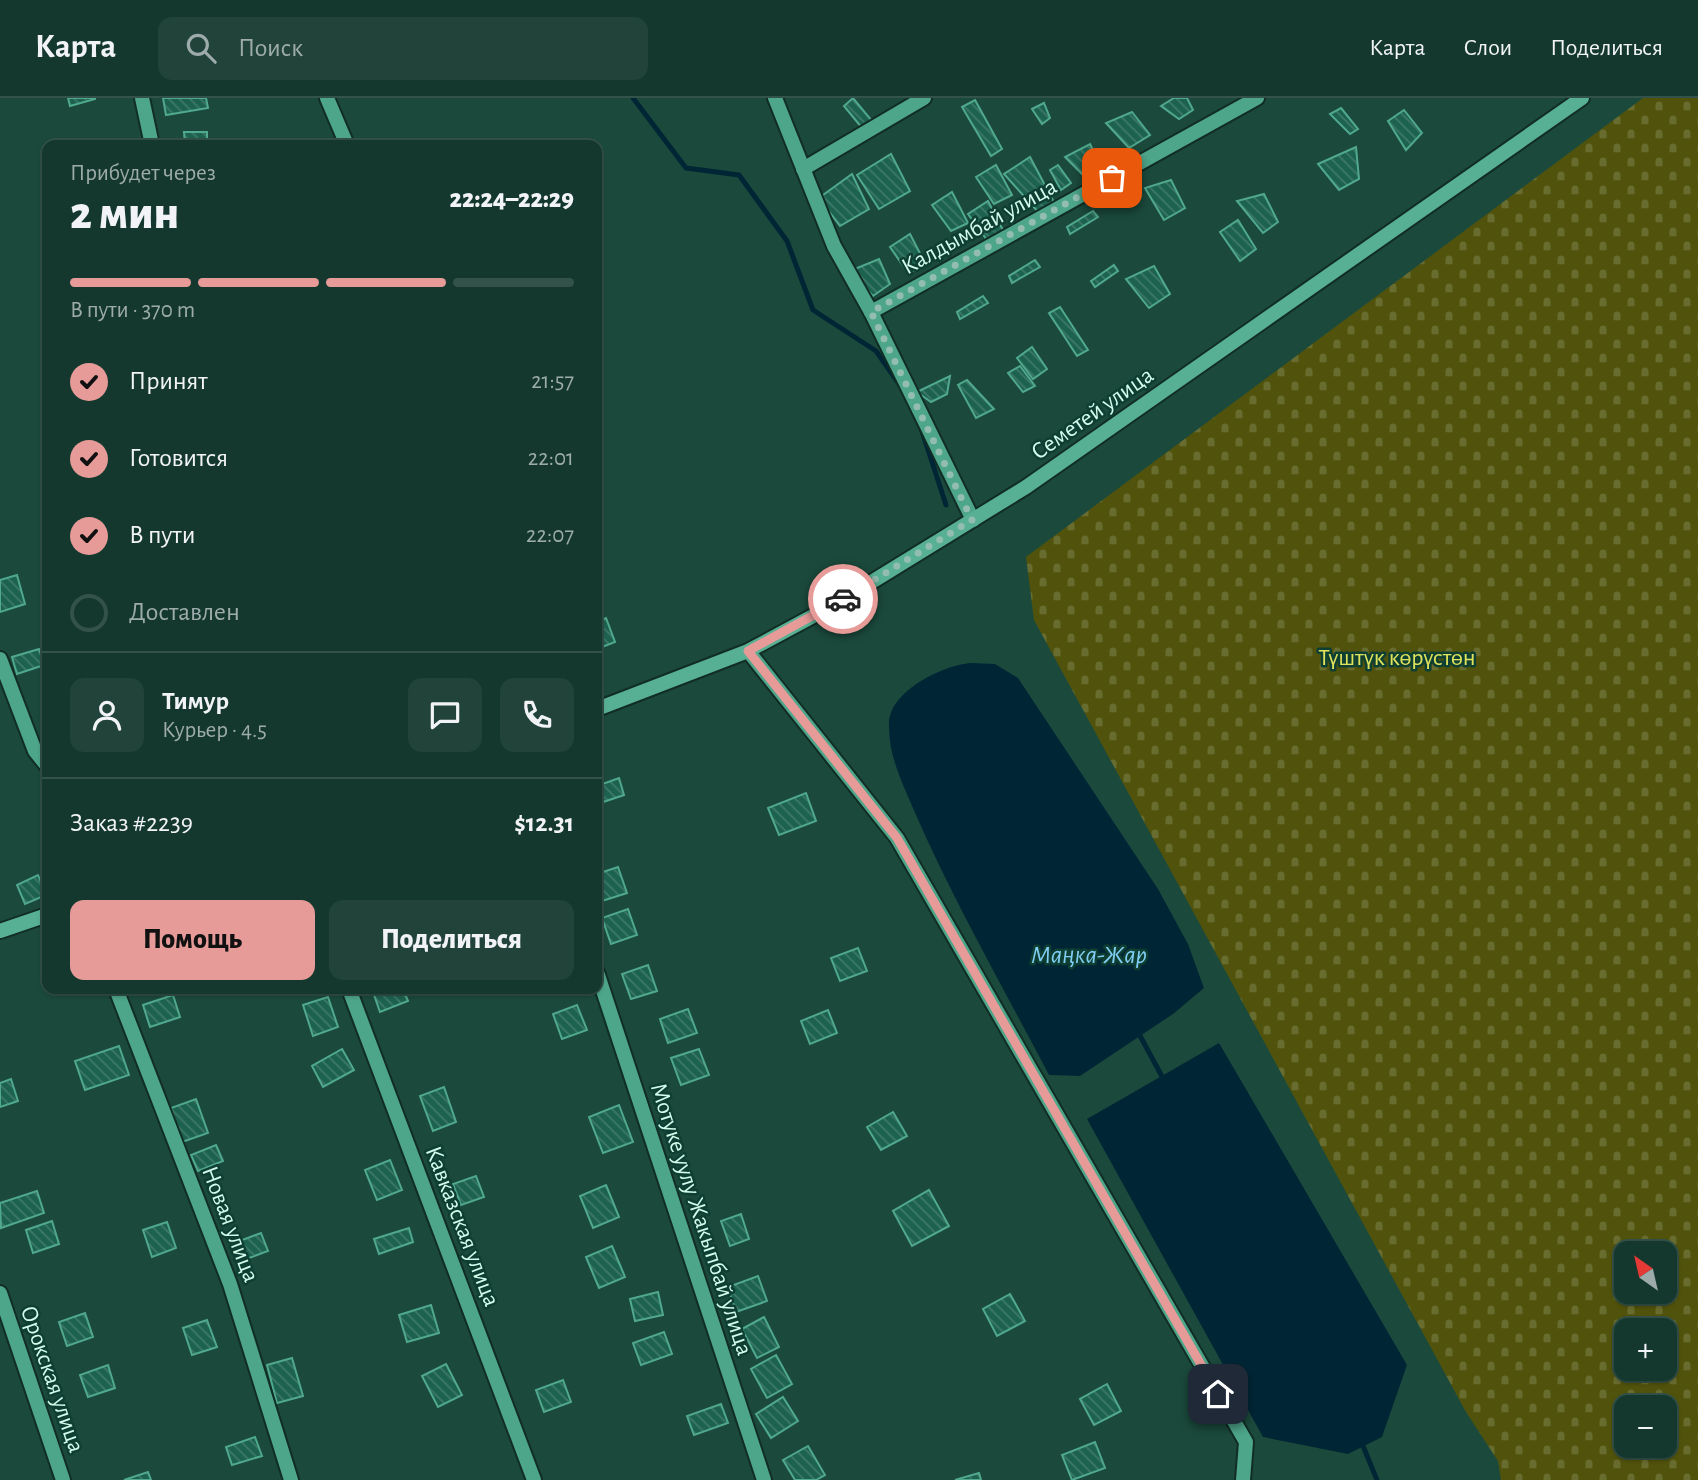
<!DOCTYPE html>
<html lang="ru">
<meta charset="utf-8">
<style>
:root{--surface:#14382d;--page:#214339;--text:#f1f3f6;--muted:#9dacaa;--line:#335249;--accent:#e69b98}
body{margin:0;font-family:"Alegreya Sans",sans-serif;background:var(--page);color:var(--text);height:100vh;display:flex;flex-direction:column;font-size:26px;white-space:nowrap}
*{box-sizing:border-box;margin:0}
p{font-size:23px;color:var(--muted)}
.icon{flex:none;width:38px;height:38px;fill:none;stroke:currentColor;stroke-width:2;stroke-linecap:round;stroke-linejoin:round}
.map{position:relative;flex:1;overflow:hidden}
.sheet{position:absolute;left:42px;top:42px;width:560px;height:854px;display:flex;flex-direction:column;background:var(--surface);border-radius:14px;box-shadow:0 2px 5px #0004,0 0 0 2px var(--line)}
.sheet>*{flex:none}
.needle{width:46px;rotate:326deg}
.controls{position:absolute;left:1614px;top:1143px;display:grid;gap:14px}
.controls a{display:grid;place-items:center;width:63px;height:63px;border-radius:14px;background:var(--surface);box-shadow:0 2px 5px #0004,0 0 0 2px var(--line);font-size:35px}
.pin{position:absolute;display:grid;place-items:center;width:60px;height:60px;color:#fff;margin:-30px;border-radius:14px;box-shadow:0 4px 10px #0006}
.courier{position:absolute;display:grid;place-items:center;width:70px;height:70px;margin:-35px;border:5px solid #e69b98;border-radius:50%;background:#fff;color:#222;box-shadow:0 2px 9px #0007}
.overview em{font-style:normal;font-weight:800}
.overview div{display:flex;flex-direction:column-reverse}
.overview{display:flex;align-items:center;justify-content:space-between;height:119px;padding:0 28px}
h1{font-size:46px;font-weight:800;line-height:52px}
.bar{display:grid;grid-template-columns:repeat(4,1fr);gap:10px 7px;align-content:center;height:84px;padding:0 28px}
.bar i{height:9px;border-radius:5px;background:var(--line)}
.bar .current{background:var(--accent)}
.bar p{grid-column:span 4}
.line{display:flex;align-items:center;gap:18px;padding:0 28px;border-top:2px solid var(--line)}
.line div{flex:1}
.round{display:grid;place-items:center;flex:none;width:74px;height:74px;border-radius:14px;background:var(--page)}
ol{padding:0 28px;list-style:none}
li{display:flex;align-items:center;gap:21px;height:77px}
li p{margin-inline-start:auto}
li .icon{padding:7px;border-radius:50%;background:var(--accent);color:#111;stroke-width:4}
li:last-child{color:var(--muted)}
li i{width:38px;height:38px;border:4px solid var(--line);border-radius:50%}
.primary-button{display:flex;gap:14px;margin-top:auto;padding:14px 28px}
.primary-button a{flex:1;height:80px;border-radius:14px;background:var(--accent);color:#111;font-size:28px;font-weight:800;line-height:80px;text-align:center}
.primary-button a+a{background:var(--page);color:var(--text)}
header{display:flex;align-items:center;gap:42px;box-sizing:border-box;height:98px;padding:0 35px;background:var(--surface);border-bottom:2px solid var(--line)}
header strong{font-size:33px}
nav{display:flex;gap:38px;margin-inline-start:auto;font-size:24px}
.search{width:490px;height:63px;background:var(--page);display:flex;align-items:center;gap:18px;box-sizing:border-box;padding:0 24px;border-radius:14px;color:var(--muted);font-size:26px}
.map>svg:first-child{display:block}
.cemetery{fill:url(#cemetery-stones);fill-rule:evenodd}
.water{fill:#002636}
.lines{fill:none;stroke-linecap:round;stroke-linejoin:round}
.stream{stroke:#002636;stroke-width:5}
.building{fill:url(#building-back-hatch);stroke:#50a88d;stroke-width:2}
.street-casing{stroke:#112d24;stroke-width:18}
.secondary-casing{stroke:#112d24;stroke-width:18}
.street{stroke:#4da58a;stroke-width:14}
.secondary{stroke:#57b094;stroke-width:14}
.done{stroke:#93beaf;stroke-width:7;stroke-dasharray:0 12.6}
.route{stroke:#e69b98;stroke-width:9}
.labels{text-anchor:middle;stroke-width:5;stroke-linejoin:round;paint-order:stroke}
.street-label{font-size:24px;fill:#d3fced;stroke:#0e3f32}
.park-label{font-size:24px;fill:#dfe35b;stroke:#0e3f32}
.water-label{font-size:26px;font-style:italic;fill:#80cef4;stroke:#0e3f32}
</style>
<header>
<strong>Карта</strong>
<div class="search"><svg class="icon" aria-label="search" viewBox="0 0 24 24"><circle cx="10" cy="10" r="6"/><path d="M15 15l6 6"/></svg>Поиск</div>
<nav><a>Карта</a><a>Слои</a><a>Поделиться</a></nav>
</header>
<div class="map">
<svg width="1698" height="1382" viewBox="0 0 1698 1382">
<defs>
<pattern id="cemetery-stones" width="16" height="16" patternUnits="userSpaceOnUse" patternTransform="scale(1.75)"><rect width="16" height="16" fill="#51520b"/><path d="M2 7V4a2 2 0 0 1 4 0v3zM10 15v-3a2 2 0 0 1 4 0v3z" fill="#696c2f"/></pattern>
<pattern id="building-back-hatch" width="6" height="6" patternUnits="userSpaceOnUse" patternTransform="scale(1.75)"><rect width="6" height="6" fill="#1d624f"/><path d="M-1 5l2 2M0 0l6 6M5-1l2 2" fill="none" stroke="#3d7969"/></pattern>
</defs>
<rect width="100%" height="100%" fill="#1b4a3c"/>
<path class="cemetery" d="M1643,0H1698V1382H1501L1498,1363L1466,1314L1034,522L1026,459ZM1626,1155H1664V1194H1626ZM1626,1232H1664V1270H1626ZM1626,1309H1664V1348H1626Z"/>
<g class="water">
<path d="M971,565L995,566L1018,580L1158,791L1188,846L1204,890L1173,916L1080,978L1049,977C1004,891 955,806 916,717C904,688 888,659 889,626C889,593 943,567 971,565Z"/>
<polygon points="1219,945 1407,1267 1382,1339 1348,1356 1263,1339 1087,1021"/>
</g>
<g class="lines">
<g class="stream">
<polyline points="633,0 686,70 739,77 787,143 813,212 876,253 902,290"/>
<polyline points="921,330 946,407"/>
<polyline points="1138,934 1165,984"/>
<polyline points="1361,1343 1377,1382"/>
</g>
</g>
<g class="building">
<polygon points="68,0 95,0 95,1 70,8"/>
<polygon points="163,0 206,0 208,10 166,17"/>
<polygon points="853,0 872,23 862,30 844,8"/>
<polygon points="1174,0 1187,0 1193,12 1179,21 1161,8"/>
<polygon points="975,2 1002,51 991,58 962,9"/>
<polygon points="1044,5 1050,20 1042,26 1032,11"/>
<polygon points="1341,10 1358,31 1350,36 1330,16"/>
<polygon points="1404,12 1422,35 1406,52 1388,23"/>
<polygon points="1132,14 1150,37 1129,50 1106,25"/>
<polygon points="184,34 207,34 207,47 185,47"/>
<polygon points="1090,46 1101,69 1085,79 1065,59"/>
<polygon points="1356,49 1359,81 1339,92 1318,66"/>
<polygon points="891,56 910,93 879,111 857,77"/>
<polygon points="1030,59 1057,110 1040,116 1004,76"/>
<polygon points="996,67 1012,97 994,106 976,79"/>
<polygon points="1058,67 1071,85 1061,92 1050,72"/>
<polygon points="852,76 869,111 840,128 819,100"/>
<polygon points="1171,82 1185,110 1164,122 1145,90"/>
<polygon points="952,94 968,125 951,133 932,107"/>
<polygon points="1264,96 1278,124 1263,135 1237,103"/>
<polygon points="988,103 1004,134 987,142 968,116"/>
<polygon points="1093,113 1098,119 1070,136 1067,129"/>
<polygon points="1238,122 1256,151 1240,163 1220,134"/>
<polygon points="910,136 926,167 908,175 890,149"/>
<polygon points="879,161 890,186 873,198 850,173"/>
<polygon points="1035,162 1040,169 1012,185 1009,178"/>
<polygon points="1114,167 1118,173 1095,189 1091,183"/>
<polygon points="1154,168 1170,196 1149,210 1126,181"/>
<polygon points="983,198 988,205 960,221 957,214"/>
<polygon points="1060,209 1088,252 1077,258 1049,215"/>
<polygon points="1032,249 1047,271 1033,281 1017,260"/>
<polygon points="1020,268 1035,288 1023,294 1008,275"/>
<polygon points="950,278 947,296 931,304 917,294"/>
<polygon points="967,282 994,311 976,320 958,287"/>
<polygon points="17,477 25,506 0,514 0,482"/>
<polygon points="606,520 615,544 597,551 597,524"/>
<polygon points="39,551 44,567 17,576 12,559"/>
<polygon points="619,680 624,697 597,706 597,688"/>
<polygon points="806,695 816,723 779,737 768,710"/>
<polygon points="618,769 627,795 602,803 597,776"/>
<polygon points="38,777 46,797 25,806 17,787"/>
<polygon points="628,811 637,837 611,846 602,820"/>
<polygon points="858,850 867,873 840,883 831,860"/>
<polygon points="648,867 657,893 631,901 622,876"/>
<polygon points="372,891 403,891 408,903 380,914"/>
<polygon points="173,897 180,919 150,929 143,907"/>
<polygon points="328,899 338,929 313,938 303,907"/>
<polygon points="577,907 587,932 562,941 553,916"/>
<polygon points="688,911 697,935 668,945 660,921"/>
<polygon points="828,912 837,935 810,946 801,923"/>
<polygon points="119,948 129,977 85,992 75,963"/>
<polygon points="342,951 354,972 323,989 312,968"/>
<polygon points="699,951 709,977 681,987 671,960"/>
<polygon points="11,981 18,1003 0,1009 0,985"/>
<polygon points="444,989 456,1024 433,1033 420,998"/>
<polygon points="196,1001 208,1035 182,1044 171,1010"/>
<polygon points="619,1007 633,1044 603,1055 589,1019"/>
<polygon points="893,1014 907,1038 881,1052 867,1029"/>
<polygon points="216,1047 223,1063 198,1073 191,1057"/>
<polygon points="390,1062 402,1092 377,1102 365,1072"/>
<polygon points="476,1078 484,1099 461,1107 453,1086"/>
<polygon points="606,1087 619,1119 593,1130 580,1098"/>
<polygon points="929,1092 949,1128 912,1148 893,1113"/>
<polygon points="37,1093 44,1115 1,1130 0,1105"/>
<polygon points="741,1116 749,1141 730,1148 721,1123"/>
<polygon points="52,1123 59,1146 33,1155 26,1132"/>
<polygon points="167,1124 176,1150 152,1159 143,1132"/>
<polygon points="409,1130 413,1144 379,1156 374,1141"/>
<polygon points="261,1135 268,1153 241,1163 234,1145"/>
<polygon points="612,1148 625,1179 599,1190 586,1159"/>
<polygon points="758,1178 767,1203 736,1214 728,1189"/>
<polygon points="658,1194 663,1217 635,1223 630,1201"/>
<polygon points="1010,1196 1025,1223 997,1238 983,1211"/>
<polygon points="431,1207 439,1235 407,1244 399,1217"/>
<polygon points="85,1215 93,1239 67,1248 59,1224"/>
<polygon points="764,1219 779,1249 757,1260 742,1231"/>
<polygon points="207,1222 217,1249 192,1257 183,1230"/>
<polygon points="664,1234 672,1256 641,1267 633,1245"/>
<polygon points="776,1257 792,1286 767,1300 751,1271"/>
<polygon points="292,1260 303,1298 277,1305 267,1267"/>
<polygon points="446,1266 462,1297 438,1309 422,1278"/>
<polygon points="108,1267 115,1290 88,1299 80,1277"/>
<polygon points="563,1282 571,1304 544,1314 536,1292"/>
<polygon points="1107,1286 1121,1313 1094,1327 1080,1301"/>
<polygon points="783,1299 798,1323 771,1340 756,1316"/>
<polygon points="721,1306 728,1325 694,1337 687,1318"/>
<polygon points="255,1339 262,1358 232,1367 226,1349"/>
<polygon points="1095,1344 1105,1370 1072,1382 1062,1357"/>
<polygon points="808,1348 825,1377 816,1382 795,1382 783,1362"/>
<polygon points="148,1374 151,1382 124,1382"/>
<polygon points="979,1375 981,1382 955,1382"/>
</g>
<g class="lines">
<g class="street-casing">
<g id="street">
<polyline points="142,0 152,47"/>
<polyline points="327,0 347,47"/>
<polyline points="775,0 834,148 871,214 973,422"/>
<polyline points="803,71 924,0"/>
<polyline points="871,214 1257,0"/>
<polyline points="748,553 897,740 1246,1344 1243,1382"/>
<polyline points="0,561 35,653 47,668"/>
<polyline points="597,874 764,1382"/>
<polyline points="116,891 230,1186 291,1382"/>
<polyline points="349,891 534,1382"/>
<polyline points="0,1195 63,1382"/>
</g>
</g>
<g class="secondary-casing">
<g id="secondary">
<polyline points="597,611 748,553 839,504 1026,389 1582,0"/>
<polyline points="0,833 47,817"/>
</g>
</g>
<use href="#street" class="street"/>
<use href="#secondary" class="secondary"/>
</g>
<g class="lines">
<polyline class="done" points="843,501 972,422 871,214 1112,80"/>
<polyline class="route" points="843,501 748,553 897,740 1218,1296"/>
</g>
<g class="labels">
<g class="street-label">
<text transform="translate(979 128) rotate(-29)" y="8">Калдымбай улица</text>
<text transform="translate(1092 315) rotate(-35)" y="8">Семетей улица</text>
<text transform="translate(702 1121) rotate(72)" y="8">Мотуке уулу Жакыпбай улица</text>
<text transform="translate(231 1126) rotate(69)" y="8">Новая улица</text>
<text transform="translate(463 1128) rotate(69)" y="8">Кавказская улица</text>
<text transform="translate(53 1281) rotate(71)" y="8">Орокская улица</text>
</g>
<g class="park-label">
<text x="1397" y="567">Түштүк көрүстөн</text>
</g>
<g class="water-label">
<text x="1089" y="865">Маңка-Жар</text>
</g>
</g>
</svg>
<div class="controls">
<a><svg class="needle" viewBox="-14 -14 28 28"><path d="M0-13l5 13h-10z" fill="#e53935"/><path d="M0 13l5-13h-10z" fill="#9dacaa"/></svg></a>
<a>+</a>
<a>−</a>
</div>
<div class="pin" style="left:1112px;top:80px;background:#ea580c"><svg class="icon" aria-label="bag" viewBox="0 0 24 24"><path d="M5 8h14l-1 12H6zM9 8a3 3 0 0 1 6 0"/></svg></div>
<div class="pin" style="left:1218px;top:1296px;background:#1f2937"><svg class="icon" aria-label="home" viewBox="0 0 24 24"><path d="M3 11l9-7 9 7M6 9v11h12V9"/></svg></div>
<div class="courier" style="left:843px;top:501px"><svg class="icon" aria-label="car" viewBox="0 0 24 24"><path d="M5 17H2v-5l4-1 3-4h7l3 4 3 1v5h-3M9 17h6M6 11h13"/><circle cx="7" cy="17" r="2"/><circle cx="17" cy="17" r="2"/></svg></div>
<section class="sheet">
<div class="overview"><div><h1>2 мин</h1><p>Прибудет через</p></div><em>22:24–22:29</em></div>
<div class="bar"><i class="current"></i><i class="current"></i><i class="current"></i><i></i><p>В пути · 370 m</p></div>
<ol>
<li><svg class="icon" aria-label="check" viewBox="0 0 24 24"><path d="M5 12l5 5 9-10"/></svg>Принят<p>21:57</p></li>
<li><svg class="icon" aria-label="check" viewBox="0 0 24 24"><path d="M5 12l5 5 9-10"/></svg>Готовится<p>22:01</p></li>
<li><svg class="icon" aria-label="check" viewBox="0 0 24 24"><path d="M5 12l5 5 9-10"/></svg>В пути<p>22:07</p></li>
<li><i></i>Доставлен</li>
</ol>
<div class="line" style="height:126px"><a class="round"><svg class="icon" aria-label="person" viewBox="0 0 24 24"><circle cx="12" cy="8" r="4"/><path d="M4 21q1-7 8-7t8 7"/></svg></a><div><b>Тимур</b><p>Курьер · 4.5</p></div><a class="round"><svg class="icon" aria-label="chat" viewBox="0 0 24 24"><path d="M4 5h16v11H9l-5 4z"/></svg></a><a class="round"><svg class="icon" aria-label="phone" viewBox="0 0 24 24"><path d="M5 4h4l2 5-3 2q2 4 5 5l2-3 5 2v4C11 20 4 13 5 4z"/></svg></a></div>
<div class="line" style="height:91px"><div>Заказ #2239</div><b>$12.31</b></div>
<div class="primary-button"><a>Помощь</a><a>Поделиться</a></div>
</section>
</div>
